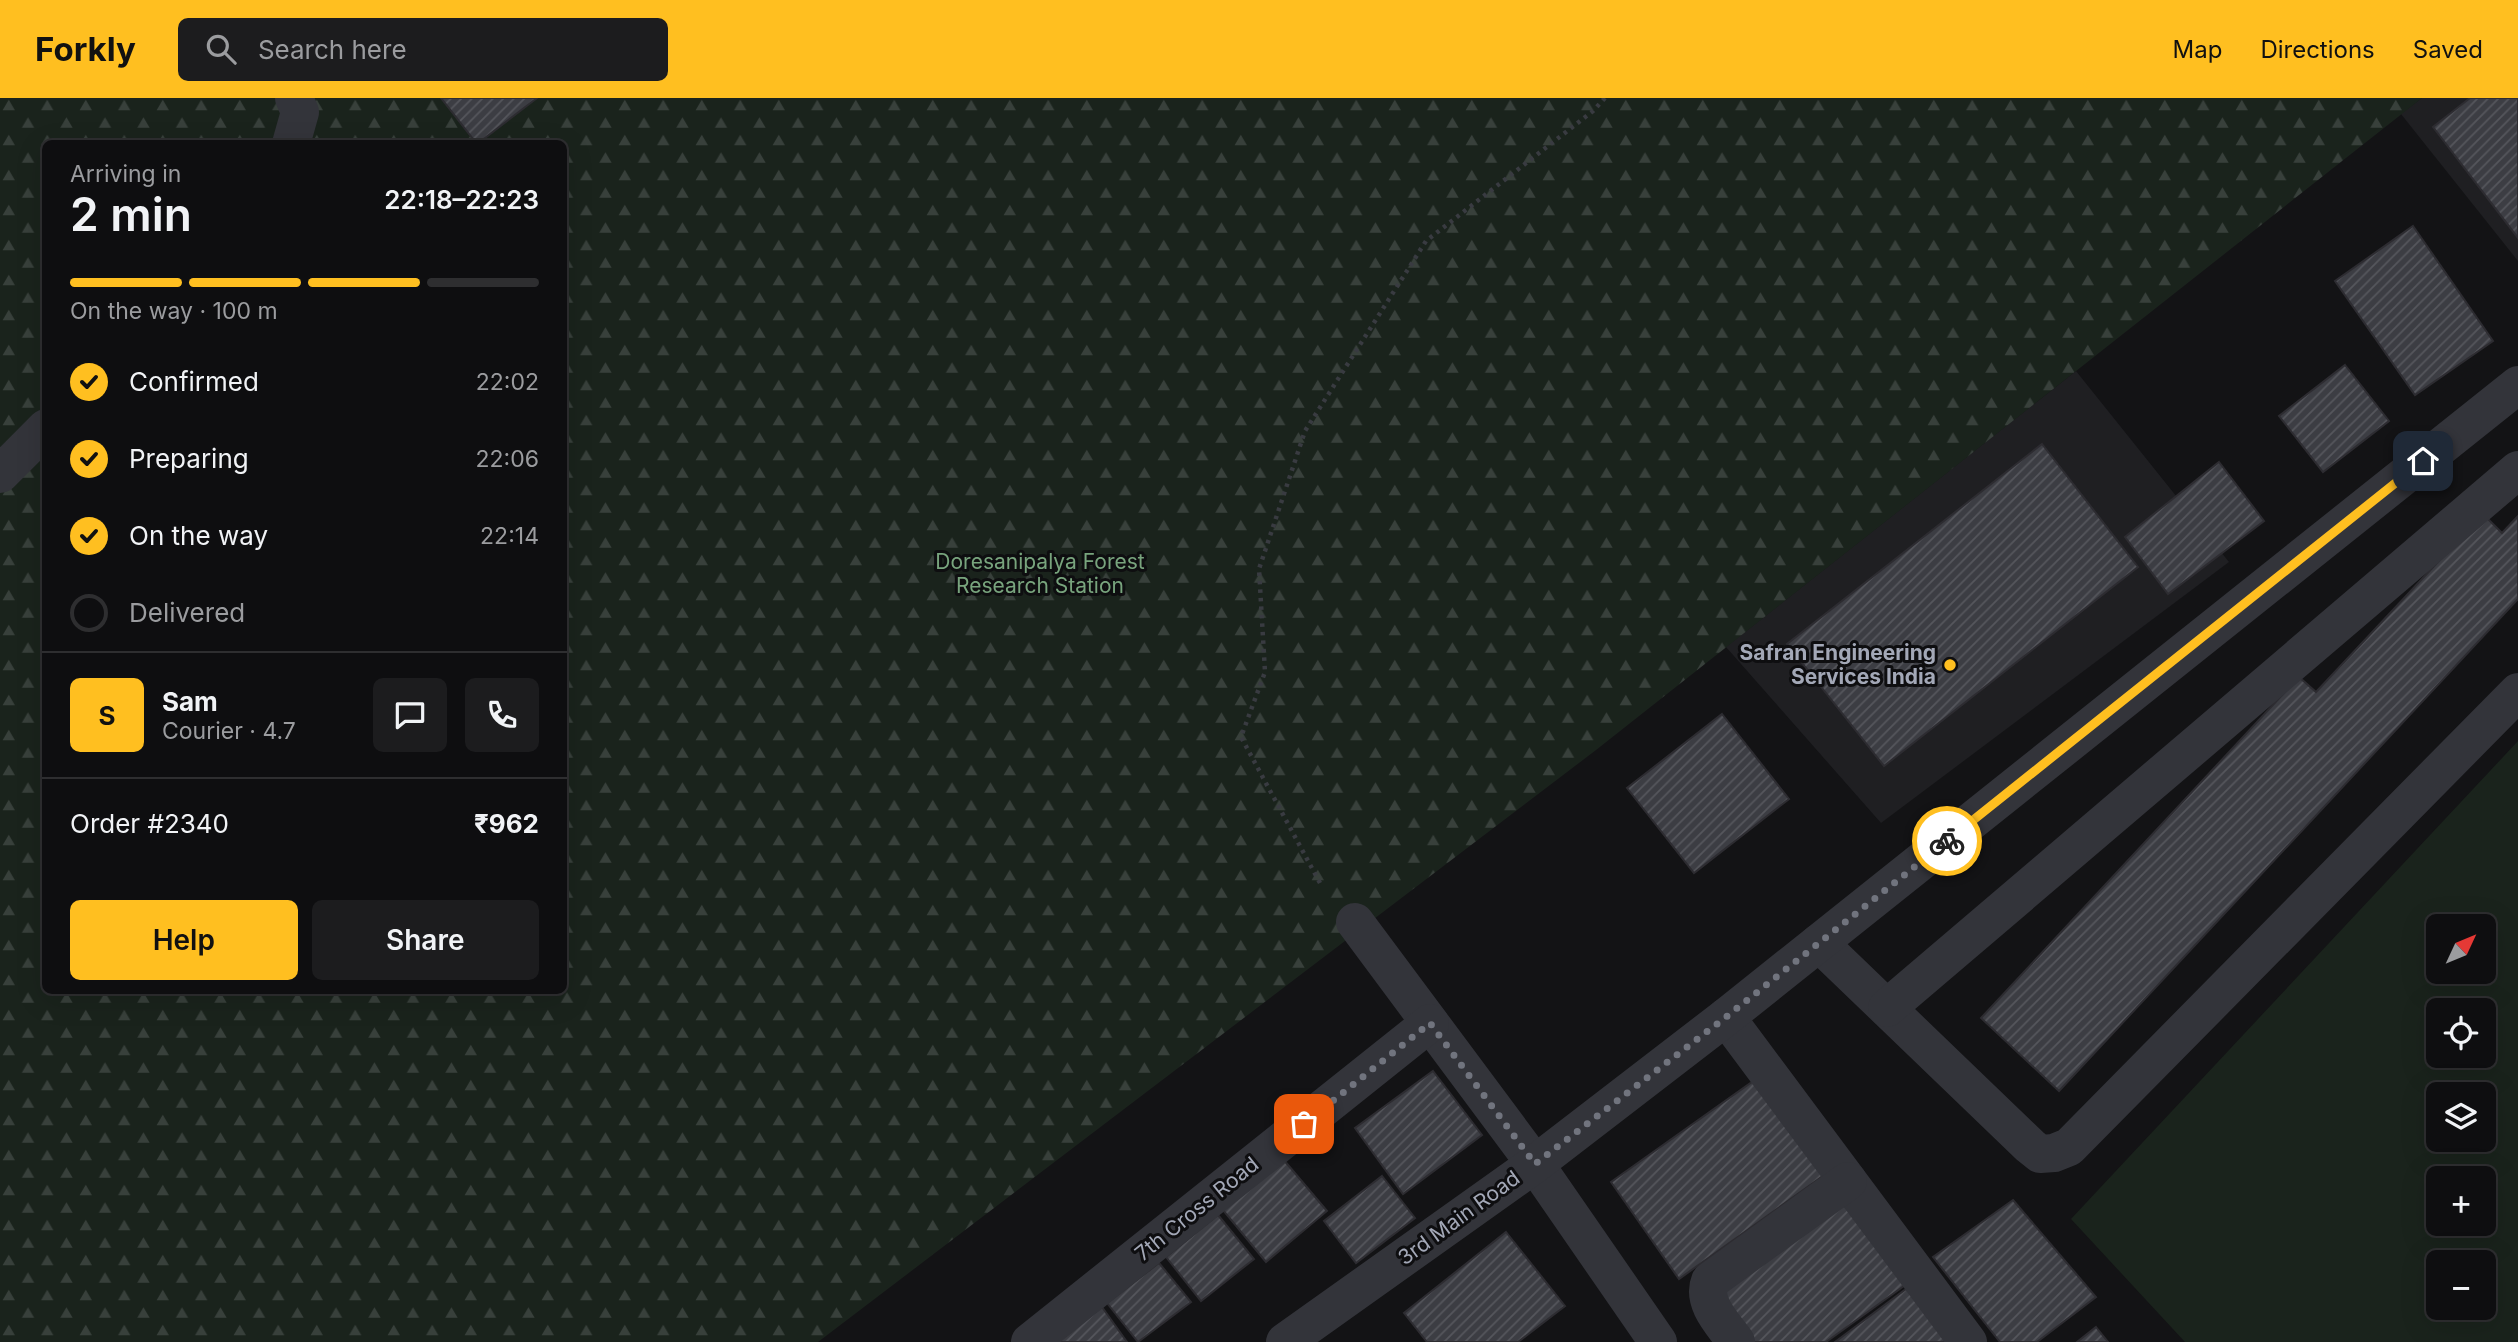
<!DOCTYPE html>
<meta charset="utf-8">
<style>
:root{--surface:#0e0e10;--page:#1c1c1e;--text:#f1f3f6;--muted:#9b9c9f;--line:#2e2e30;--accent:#ffbf20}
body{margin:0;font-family:Inter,sans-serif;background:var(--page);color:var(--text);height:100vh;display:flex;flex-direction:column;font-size:26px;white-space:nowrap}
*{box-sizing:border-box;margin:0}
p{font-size:23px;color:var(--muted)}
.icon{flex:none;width:38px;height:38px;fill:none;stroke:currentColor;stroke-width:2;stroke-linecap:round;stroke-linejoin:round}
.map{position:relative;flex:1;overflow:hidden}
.details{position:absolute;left:42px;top:42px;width:525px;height:854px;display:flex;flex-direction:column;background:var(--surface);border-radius:10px;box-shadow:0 7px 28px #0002,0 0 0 2px var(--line)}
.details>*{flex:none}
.needle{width:46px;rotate:46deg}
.tools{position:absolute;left:2426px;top:816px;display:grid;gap:14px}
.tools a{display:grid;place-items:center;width:70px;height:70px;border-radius:10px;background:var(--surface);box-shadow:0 7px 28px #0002,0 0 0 2px var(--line);font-size:35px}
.pin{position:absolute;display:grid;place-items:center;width:60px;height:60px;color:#fff;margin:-30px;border-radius:14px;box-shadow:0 4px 10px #0006}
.courier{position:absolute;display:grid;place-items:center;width:70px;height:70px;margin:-35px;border:5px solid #ffbf20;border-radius:50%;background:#fff;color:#222;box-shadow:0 2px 9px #0007}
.overview em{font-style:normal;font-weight:600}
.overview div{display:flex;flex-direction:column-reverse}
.overview{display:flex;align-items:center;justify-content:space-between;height:119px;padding:0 28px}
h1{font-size:46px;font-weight:600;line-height:52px}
.bar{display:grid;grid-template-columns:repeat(4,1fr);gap:10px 7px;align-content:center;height:84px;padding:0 28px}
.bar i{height:9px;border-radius:5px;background:var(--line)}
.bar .current{background:var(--accent)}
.bar p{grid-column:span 4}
.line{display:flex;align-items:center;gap:18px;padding:0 28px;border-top:2px solid var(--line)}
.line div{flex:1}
.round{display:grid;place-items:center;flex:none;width:74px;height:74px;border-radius:10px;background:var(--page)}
ol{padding:0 28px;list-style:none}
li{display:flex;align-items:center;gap:21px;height:77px}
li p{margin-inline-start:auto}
li .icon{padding:7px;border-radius:50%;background:var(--accent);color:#111;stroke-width:4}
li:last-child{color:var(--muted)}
li i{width:38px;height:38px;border:4px solid var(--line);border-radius:50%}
.cta{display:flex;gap:14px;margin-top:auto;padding:14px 28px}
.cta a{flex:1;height:80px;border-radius:10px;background:var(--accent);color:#111;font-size:28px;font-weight:600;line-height:80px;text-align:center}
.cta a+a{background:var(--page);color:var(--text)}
header{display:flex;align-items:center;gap:42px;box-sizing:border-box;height:98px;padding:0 35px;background:var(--accent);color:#111}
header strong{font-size:33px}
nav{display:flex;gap:38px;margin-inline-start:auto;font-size:24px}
.search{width:490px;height:63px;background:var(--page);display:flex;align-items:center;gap:18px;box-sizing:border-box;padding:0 24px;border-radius:10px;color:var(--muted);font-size:26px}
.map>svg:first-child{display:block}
.built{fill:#1f1f22}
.green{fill:#1a231c;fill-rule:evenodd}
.forest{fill:url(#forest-firs);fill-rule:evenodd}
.building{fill:url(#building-hatch);stroke:#2d2c31;stroke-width:2}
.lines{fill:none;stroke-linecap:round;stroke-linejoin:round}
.path{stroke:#393b41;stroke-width:4.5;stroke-dasharray:3.5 5;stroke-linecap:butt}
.minor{stroke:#33343a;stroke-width:38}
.done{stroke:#71747e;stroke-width:7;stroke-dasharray:0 12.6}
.route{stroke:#ffbf20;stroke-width:9}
.poi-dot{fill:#ffbf20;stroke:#0e0e10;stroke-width:2.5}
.labels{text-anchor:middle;stroke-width:6;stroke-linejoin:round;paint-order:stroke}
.park-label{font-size:21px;fill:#78a47d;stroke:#0e0e10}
.poi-label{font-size:21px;font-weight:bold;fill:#a3a8b7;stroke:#0e0e10;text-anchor:end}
.street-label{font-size:21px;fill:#a3a8b7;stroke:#0e0e10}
</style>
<header>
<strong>Forkly</strong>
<div class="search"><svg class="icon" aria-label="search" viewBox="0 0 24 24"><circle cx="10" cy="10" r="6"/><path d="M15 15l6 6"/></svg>Search here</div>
<nav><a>Map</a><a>Directions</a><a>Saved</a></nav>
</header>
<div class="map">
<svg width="2518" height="1244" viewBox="0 0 2518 1244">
<defs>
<pattern id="forest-firs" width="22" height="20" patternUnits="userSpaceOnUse" patternTransform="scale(1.75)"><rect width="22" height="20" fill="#1a231c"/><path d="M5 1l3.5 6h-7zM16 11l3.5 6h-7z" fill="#38403b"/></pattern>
<pattern id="building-hatch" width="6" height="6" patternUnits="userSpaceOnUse" patternTransform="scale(1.75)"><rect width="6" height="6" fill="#3c3d43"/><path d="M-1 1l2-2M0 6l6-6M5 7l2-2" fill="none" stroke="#55565c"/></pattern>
</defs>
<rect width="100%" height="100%" fill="#131315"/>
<g class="built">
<polygon points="2422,0 2518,0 2518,163 2401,16"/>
<polygon points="2076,273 2229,464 1881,725 1726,549"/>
</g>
<path class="green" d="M2518,643V1244H2185L2071,1121ZM2438,828H2483V873H2438ZM2438,912H2483V957H2438ZM2438,996H2483V1041H2438ZM2438,1080H2483V1125H2438ZM2438,1164H2483V1209H2438Z"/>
<path class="forest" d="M0,0H2422L1596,652L818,1244H0ZM46,46H564V892H46Z"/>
<g class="building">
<polygon points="441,0 537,0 477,46"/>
<polygon points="2470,0 2518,0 2518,140 2433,29"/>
<polygon points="2413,128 2493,243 2415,297 2335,183"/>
<polygon points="2345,267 2389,323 2323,374 2279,318"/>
<polygon points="2042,346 2138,469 1884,668 1787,546"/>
<polygon points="2219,364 2264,423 2168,496 2125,439"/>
<polygon points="2483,416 2502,435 2518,418 2518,501 2059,993 1981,920 2299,579 2316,594"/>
<polygon points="1722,616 1789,701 1694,775 1627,690"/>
<polygon points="1433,973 1482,1037 1403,1096 1355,1030"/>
<polygon points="1759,979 1827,1075 1679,1181 1611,1084"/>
<polygon points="1283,1061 1327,1113 1266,1164 1222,1111"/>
<polygon points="1382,1078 1415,1120 1356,1165 1324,1123"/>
<polygon points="1846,1099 1908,1185 1826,1244 1747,1244 1712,1196"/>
<polygon points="2013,1102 2096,1199 2037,1244 2000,1244 1933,1159"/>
<polygon points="1218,1117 1254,1161 1201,1203 1166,1159"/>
<polygon points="1506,1134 1565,1208 1518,1244 1427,1244 1404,1215"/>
<polygon points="1159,1165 1191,1204 1138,1244 1107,1205"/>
<polygon points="1910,1188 1951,1244 1835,1244"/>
<polygon points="1102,1209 1127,1244 1054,1244"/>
<polygon points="2096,1229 2108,1244 2077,1244"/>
</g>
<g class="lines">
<polyline class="path" points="1320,785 1241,639 1265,574 1259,471 1305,333 1426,143 1593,13 1605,0"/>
<g class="minor">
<polyline points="291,46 300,14 294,0"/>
<polyline points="0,376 46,330"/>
<polyline points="1355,824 1535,1066 1658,1244"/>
<polyline points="1819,845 2030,1048 2040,1056 2054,1055 2069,1049 2518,594"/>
<polyline points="1887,910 2518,372"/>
<polyline points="1726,919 1968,1244"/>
<polyline points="1030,1244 1430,925"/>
<polyline points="1285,1244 1535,1066 1726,919 2518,287"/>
<path d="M1736,1244C1724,1227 1701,1205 1710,1183L1848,1083"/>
</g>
</g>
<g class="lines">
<polyline class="done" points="1304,1026 1430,925 1535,1066 1726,919 1947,743"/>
<polyline class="route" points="1947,743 2423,363"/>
</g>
<circle class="poi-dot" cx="1950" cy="567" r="7"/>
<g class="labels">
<g class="park-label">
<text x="1040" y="471">Doresanipalya Forest<tspan x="1040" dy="24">Research Station</tspan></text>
</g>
<g class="poi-label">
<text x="1936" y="562">Safran Engineering<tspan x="1936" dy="24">Services India</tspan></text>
</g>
<g class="street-label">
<text transform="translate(1197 1111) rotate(-39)" y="7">7th Cross Road</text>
<text transform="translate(1459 1120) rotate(-36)" y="7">3rd Main Road</text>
</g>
</g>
</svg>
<div class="tools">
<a><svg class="needle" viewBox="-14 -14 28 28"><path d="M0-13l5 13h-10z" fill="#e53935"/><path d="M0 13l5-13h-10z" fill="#9b9c9f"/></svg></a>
<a><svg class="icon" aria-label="locate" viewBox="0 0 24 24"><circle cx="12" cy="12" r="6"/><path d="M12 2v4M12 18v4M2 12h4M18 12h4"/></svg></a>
<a><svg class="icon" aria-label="layers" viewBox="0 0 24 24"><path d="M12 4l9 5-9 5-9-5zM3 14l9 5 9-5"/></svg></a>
<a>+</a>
<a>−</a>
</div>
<div class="pin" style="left:1304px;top:1026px;background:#ea580c"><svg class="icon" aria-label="bag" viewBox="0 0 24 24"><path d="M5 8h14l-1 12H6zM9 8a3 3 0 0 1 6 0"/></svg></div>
<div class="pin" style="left:2423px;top:363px;background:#1f2937"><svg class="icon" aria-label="home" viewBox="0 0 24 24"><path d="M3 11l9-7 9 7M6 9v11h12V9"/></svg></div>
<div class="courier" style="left:1947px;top:743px"><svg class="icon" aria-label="bike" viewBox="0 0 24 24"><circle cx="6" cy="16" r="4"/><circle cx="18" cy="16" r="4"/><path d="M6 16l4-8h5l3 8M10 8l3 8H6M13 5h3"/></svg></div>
<section class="details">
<div class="overview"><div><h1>2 min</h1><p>Arriving in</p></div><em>22:18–22:23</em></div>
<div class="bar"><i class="current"></i><i class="current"></i><i class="current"></i><i></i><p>On the way · 100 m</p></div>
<ol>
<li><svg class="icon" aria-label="check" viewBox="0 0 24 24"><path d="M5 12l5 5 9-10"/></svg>Confirmed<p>22:02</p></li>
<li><svg class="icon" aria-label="check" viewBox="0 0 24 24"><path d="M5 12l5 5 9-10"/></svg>Preparing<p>22:06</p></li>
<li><svg class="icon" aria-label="check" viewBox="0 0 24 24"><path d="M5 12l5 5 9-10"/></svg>On the way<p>22:14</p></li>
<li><i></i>Delivered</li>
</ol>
<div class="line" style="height:126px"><b class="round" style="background:var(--accent);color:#111">S</b><div><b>Sam</b><p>Courier · 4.7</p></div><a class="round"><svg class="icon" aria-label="chat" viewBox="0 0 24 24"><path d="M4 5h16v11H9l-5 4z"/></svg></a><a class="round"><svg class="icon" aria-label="phone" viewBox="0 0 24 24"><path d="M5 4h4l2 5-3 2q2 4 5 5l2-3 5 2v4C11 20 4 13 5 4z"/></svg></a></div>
<div class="line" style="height:91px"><div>Order #2340</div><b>₹962</b></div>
<div class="cta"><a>Help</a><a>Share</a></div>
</section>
</div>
